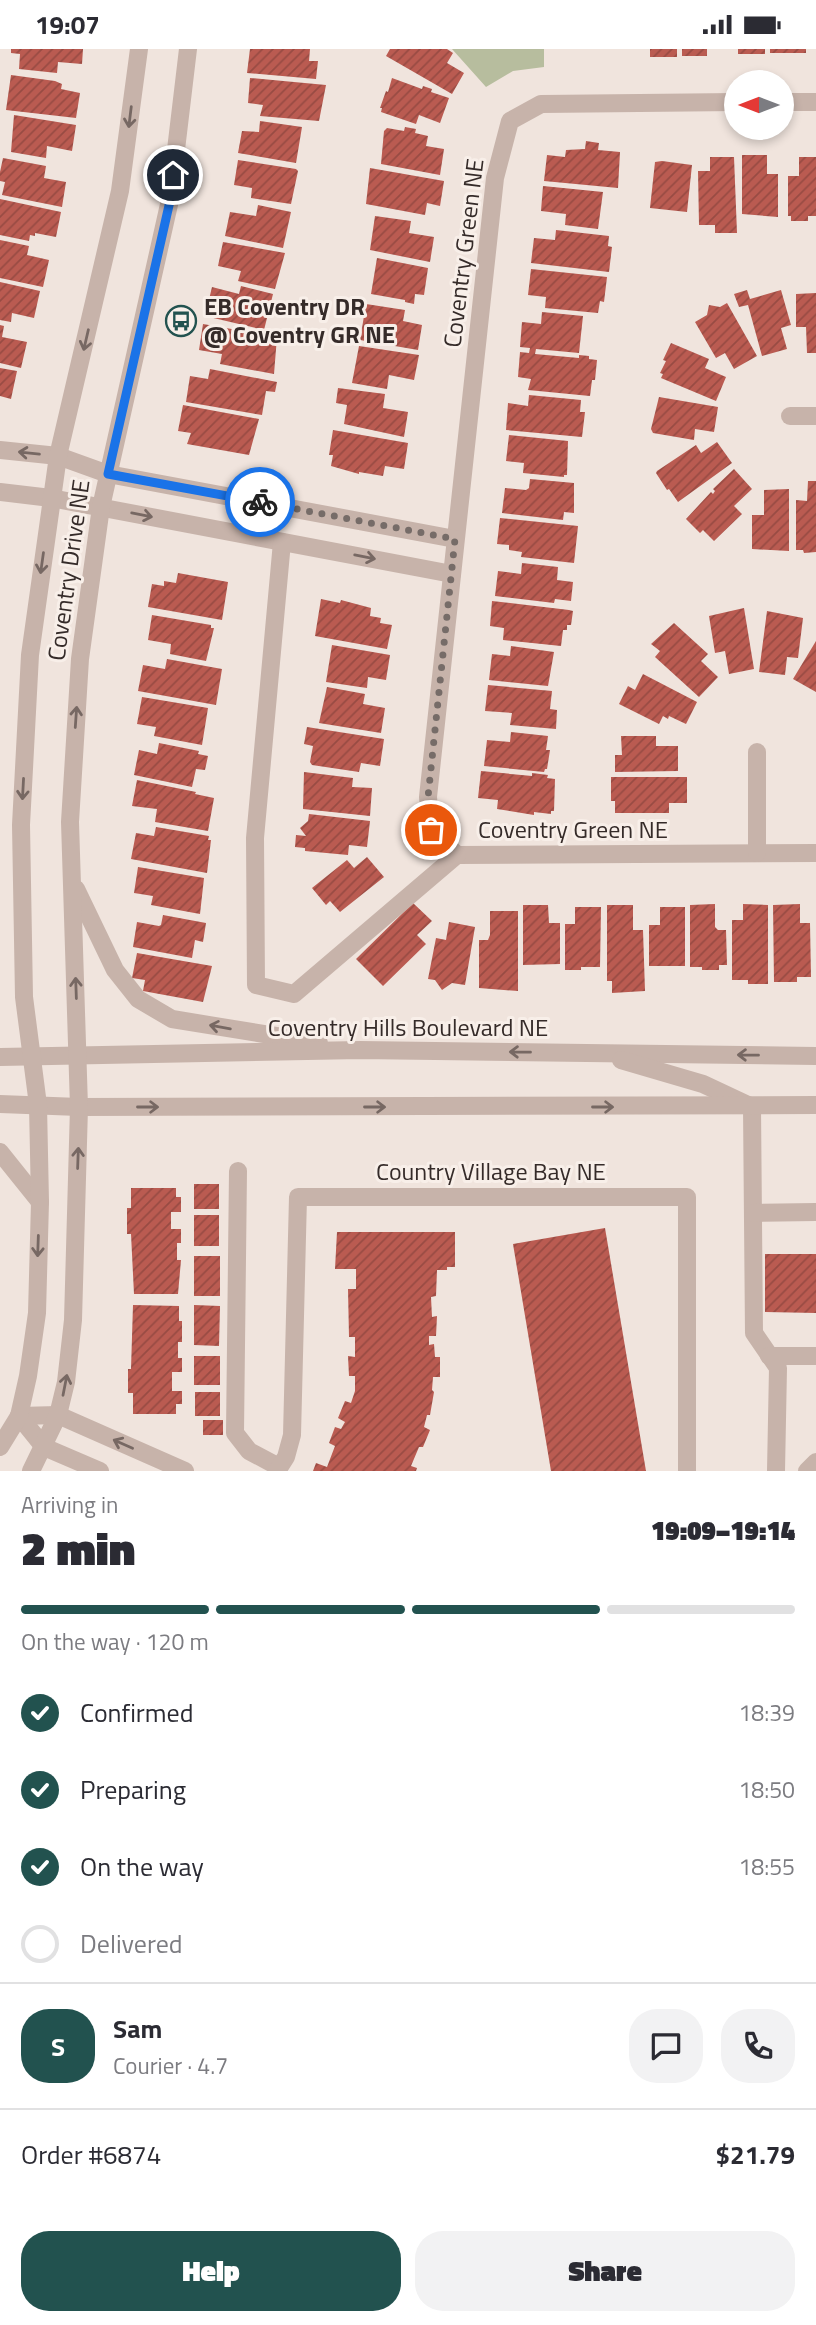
<!DOCTYPE html>
<meta charset="utf-8">
<style>
:root{--surface:#fff;--page:#f2f2f3;--text:#2b2b33;--muted:#7c7c81;--line:#e1e1e2;--accent:#22524f}
body{margin:0;font-family:"Titillium Web",sans-serif;background:var(--page);color:var(--text);height:100vh;display:flex;flex-direction:column;font-size:26px;white-space:nowrap}
*{box-sizing:border-box;margin:0}
p{font-size:23px;color:var(--muted)}
.icon{flex:none;width:38px;height:38px;fill:none;stroke:currentColor;stroke-width:2;stroke-linecap:round;stroke-linejoin:round}
.map{position:relative;height:1422px;overflow:hidden}
.side{display:flex;flex-direction:column;background:var(--surface);flex:1}
.side>*{flex:none}
.needle{width:46px;rotate:270deg}
.controls{position:absolute;left:724px;top:21px;display:grid;gap:14px}
.controls a{display:grid;place-items:center;width:70px;height:70px;border-radius:50%;background:var(--surface);box-shadow:0 4px 10px #0003;font-size:35px}
.pin{position:absolute;display:grid;place-items:center;width:60px;height:60px;color:#fff;margin:-30px;border:4px solid #fff;border-radius:50%;box-shadow:0 2px 7px #0007}
.courier{position:absolute;display:grid;place-items:center;width:70px;height:70px;margin:-35px;border:5px solid #1a73e8;border-radius:50%;background:#fff;color:#222;box-shadow:0 2px 9px #0007}
.headline em{font-style:normal;font-weight:800}
.headline div{display:flex;flex-direction:column-reverse}
.headline{display:flex;align-items:center;justify-content:space-between;height:119px;padding:0 21px}
h1{font-size:46px;font-weight:800;line-height:52px}
.bar{display:grid;grid-template-columns:repeat(4,1fr);gap:10px 7px;align-content:center;height:84px;padding:0 21px}
.bar i{height:9px;border-radius:5px;background:var(--line)}
.bar .current{background:var(--accent)}
.bar p{grid-column:span 4}
.line{display:flex;align-items:center;gap:18px;padding:0 21px;border-top:2px solid var(--line)}
.line div{flex:1}
.round{display:grid;place-items:center;flex:none;width:74px;height:74px;border-radius:28px;background:var(--page)}
ol{padding:0 21px;list-style:none}
li{display:flex;align-items:center;gap:21px;height:77px}
li p{margin-inline-start:auto}
li .icon{padding:7px;border-radius:50%;background:var(--accent);color:#fff;stroke-width:4}
li:last-child{color:var(--muted)}
li i{width:38px;height:38px;border:4px solid var(--line);border-radius:50%}
.primary-button{display:flex;gap:14px;margin-top:auto;padding:14px 21px}
.primary-button a{flex:1;height:80px;border-radius:28px;background:var(--accent);color:#fff;font-size:28px;font-weight:800;line-height:80px;text-align:center}
.primary-button a+a{background:var(--page);color:var(--text)}
.status{display:flex;justify-content:space-between;align-items:center;height:49px;padding:0 35px;background:var(--surface);direction:ltr}
.status svg{height:19px;fill:currentColor}
.map>svg:first-child{display:block}
.green{fill:#b7bd9e}
.building{fill:url(#building-hatch)}
.lines{fill:none;stroke-linecap:round;stroke-linejoin:round}
.minor{stroke:#c7b3aa;stroke-width:18}
.oneway{stroke:#776863}
.done{stroke:#766c68;stroke-width:7;stroke-dasharray:0 12.6}
.route{stroke:#1a73e8;stroke-width:9}
.labels{text-anchor:middle;stroke-width:6;stroke-linejoin:round;paint-order:stroke}
.street-label{font-size:24px;fill:#352b29;stroke:#f8efe9}
.poi-label{font-size:24px;font-weight:bold;fill:#352b29;stroke:#f8efe9;text-anchor:start}
</style>
<div class="status"><b>19:07</b><svg viewBox="0 0 49 12"><path d="M0 12V9h3v3zM5 12V6h3v6zM10 12V3h3v9zM15 12V0h3v12zM26 1h20v11H26zM47 4h2v5h-2z"/></svg></div>
<div class="map">
<svg width="816" height="1422" viewBox="0 0 816 1422">
<defs>
<pattern id="building-hatch" width="6" height="6" patternUnits="userSpaceOnUse" patternTransform="scale(1.75)"><rect width="6" height="6" fill="#ba5b51"/><path d="M-1 1l2-2M0 6l6-6M5 7l2-2" fill="none" stroke="#984b43"/></pattern>
</defs>
<rect width="100%" height="100%" fill="#f0e4dd"/>
<polygon class="green" points="452,0 544,0 544,18 513,22 486,38"/>
<g class="building">
<polygon points="11,0 83,0 82,15 58,13 57,24 19,20 20,5 11,4"/>
<polygon points="250,0 310,0 309,12 318,12 316,30 247,24"/>
<polygon points="390,0 447,0 453,4 447,14 464,24 452,45 386,7"/>
<rect x="650" y="0" width="27" height="8"/>
<rect x="682" y="0" width="25" height="7"/>
<rect x="738" y="0" width="27" height="5"/>
<rect x="770" y="0" width="36" height="4"/>
<polygon points="11,26 55,32 62,35 61,40 80,44 76,69 6,61"/>
<polygon points="250,29 326,36 319,72 260,67 263,56 248,54"/>
<polygon points="392,29 422,40 423,37 432,40 431,43 449,49 440,74 419,66 416,75 381,63 382,59 380,59 386,42 388,43"/>
<polygon points="14,66 76,76 72,102 47,97 46,109 11,103"/>
<polygon points="260,72 302,78 296,114 238,104 242,82 259,83"/>
<polygon points="405,78 416,80 415,84 428,87 426,97 444,100 440,126 381,115 384,82 387,79 404,82"/>
<polygon points="586,92 599,94 598,101 620,103 618,139 544,132 547,106 565,108 566,101 585,100"/>
<polygon points="742,106 767,106 767,125 778,125 778,168 742,165"/>
<polygon points="710,108 734,108 737,184 715,184 715,176 699,176 698,122 710,122"/>
<polygon points="799,108 816,108 816,167 808,167 808,172 791,172 791,167 788,167 788,127 799,127"/>
<polygon points="3,109 46,117 44,129 66,133 62,158 2,146 5,133 0,132 0,123"/>
<polygon points="238,111 296,120 298,122 291,155 251,149 252,139 234,136"/>
<polygon points="662,112 692,116 687,163 650,159 655,113"/>
<polygon points="370,119 444,132 440,157 427,154 425,166 366,155"/>
<polygon points="543,137 603,143 598,180 565,176 566,165 541,162"/>
<polygon points="0,150 61,163 56,188 35,184 35,187 30,186 29,192 0,186"/>
<polygon points="258,156 291,163 283,199 225,187 230,163 256,167"/>
<polygon points="375,167 411,172 409,184 434,188 430,213 370,201"/>
<polygon points="556,181 609,187 608,197 612,198 609,223 531,214 534,189 555,191"/>
<polygon points="0,191 29,197 27,206 49,211 43,238 0,229"/>
<polygon points="223,193 285,204 275,240 238,232 241,222 218,217"/>
<polygon points="377,209 428,219 424,246 415,245 414,255 405,253 405,251 371,245"/>
<polygon points="531,220 607,228 604,253 600,252 598,264 545,259 546,248 528,246"/>
<polygon points="0,233 40,242 34,269 12,264 11,273 0,271"/>
<polygon points="241,237 273,245 264,281 205,267 212,238 239,245"/>
<polygon points="747,241 750,250 781,241 791,276 781,279 787,300 762,307 748,256 739,258 734,245"/>
<polygon points="816,244 816,304 807,304 806,278 796,278 796,245"/>
<polygon points="727,254 757,307 734,320 725,304 716,309 695,273 707,266 709,256 720,258"/>
<polygon points="366,255 405,261 403,272 422,276 418,301 360,291"/>
<polygon points="542,263 583,267 579,304 536,300 535,305 579,309 579,306 589,307 589,310 597,311 595,331 592,331 590,347 528,341 531,330 518,328 520,303 529,304 530,299 520,298 522,273 541,275"/>
<polygon points="203,275 277,288 274,325 220,315 222,305 199,301"/>
<polygon points="0,276 4,277 2,288 27,293 21,319 0,314"/>
<polygon points="671,294 709,310 705,319 726,328 716,352 661,329 663,325 660,324 666,312 663,311"/>
<polygon points="359,297 419,306 414,331 389,326 387,340 352,334"/>
<polygon points="0,319 17,322 11,350 0,347"/>
<polygon points="210,320 277,333 275,343 266,342 262,366 186,353 190,327 208,330"/>
<polygon points="338,339 385,345 383,359 408,363 404,388 344,375 347,356 336,354"/>
<polygon points="529,346 581,351 580,363 585,363 582,388 506,381 508,354 528,357"/>
<polygon points="659,348 718,358 714,383 695,380 694,391 653,384 651,380"/>
<polygon points="183,356 259,370 249,406 187,395 191,384 178,382"/>
<polygon points="333,381 408,394 404,420 385,417 383,427 359,423 359,425 331,417 333,406 329,406"/>
<polygon points="509,386 568,392 567,426 564,426 564,428 523,424 524,414 506,412"/>
<polygon points="717,393 732,414 678,453 669,440 667,441 656,424 657,422 696,396 701,404"/>
<polygon points="734,420 752,440 734,457 742,465 714,492 703,481 700,484 686,470 711,443 713,445 715,442 713,440"/>
<polygon points="530,430 574,434 574,464 564,463 563,471 502,464 505,439 526,441 529,439"/>
<polygon points="808,432 816,432 816,503 804,504 803,501 796,501 796,451 807,452"/>
<polygon points="789,440 789,502 752,500 752,466 764,466 764,441"/>
<polygon points="500,469 578,477 574,514 521,508 522,503 509,501 509,496 497,495"/>
<polygon points="522,514 558,518 557,531 573,533 571,552 555,550 554,554 495,547 498,522 521,525"/>
<polygon points="178,524 228,533 222,571 148,558 152,535 164,537 164,532 176,534"/>
<polygon points="321,550 340,554 341,551 371,559 370,567 381,569 380,574 392,576 387,600 315,587"/>
<polygon points="492,552 569,561 573,562 571,576 567,576 567,581 563,581 561,597 503,591 504,579 490,577"/>
<polygon points="744,559 754,620 729,625 725,602 715,604 709,567"/>
<polygon points="767,562 803,569 798,609 787,608 785,626 759,623"/>
<polygon points="152,566 211,576 211,579 214,579 206,612 170,605 171,595 148,591"/>
<polygon points="674,574 708,605 701,612 718,628 699,648 655,608 660,602 651,595"/>
<polygon points="816,592 816,643 793,630"/>
<polygon points="332,596 390,606 386,631 368,628 367,639 326,633"/>
<polygon points="511,597 554,603 548,637 489,631 492,605 510,607"/>
<polygon points="167,610 222,620 216,656 138,642 143,616 165,620"/>
<polygon points="643,625 697,653 686,675 669,667 668,670 663,667 659,675 619,655 628,637 635,641"/>
<polygon points="488,636 552,642 550,660 557,661 556,680 510,676 512,664 485,662"/>
<polygon points="327,638 365,645 363,655 385,659 381,684 319,674"/>
<polygon points="142,648 208,659 202,696 154,687 156,678 137,675"/>
<polygon points="307,678 384,690 380,717 361,714 359,723 312,716 310,713 313,697 304,695"/>
<polygon points="511,683 548,687 546,701 550,701 547,720 545,720 544,723 484,717 487,691 510,693"/>
<polygon points="621,687 656,687 656,697 678,697 678,722 615,723 615,706 622,706"/>
<polygon points="159,694 199,702 198,705 208,707 205,721 196,720 192,738 134,726 139,701 157,705"/>
<polygon points="481,722 532,727 532,724 548,726 547,729 555,730 554,762 551,762 551,765 534,763 534,766 497,760 498,751 478,749"/>
<polygon points="304,723 353,729 352,738 372,739 370,767 303,760"/>
<polygon points="611,728 687,728 687,754 669,754 669,764 615,764 615,752 611,752"/>
<polygon points="137,731 196,743 195,745 214,749 208,782 155,773 157,760 132,757"/>
<polygon points="309,765 370,772 367,798 349,796 348,806 305,802 305,799 295,798 296,786 306,787 300,779 308,772"/>
<polygon points="156,778 209,787 208,791 211,791 207,824 131,810 136,784 154,787"/>
<polygon points="367,808 384,828 340,863 330,852 326,856 312,839 347,811 354,819"/>
<polygon points="138,818 204,829 200,865 151,856 153,847 134,844"/>
<polygon points="413,854 432,872 417,886 426,895 383,937 356,910"/>
<polygon points="715,855 715,878 718,881 726,881 727,916 719,916 719,921 702,921 702,918 690,918 690,856"/>
<polygon points="743,855 768,856 768,935 748,935 748,931 732,931 732,871 743,871"/>
<polygon points="800,855 800,874 810,874 811,928 797,928 797,933 774,933 773,856"/>
<polygon points="523,856 548,856 549,874 560,874 560,915 523,916"/>
<polygon points="607,856 633,856 633,881 643,881 645,942 612,944 612,932 607,932"/>
<polygon points="575,858 601,858 600,918 581,918 581,921 565,921 565,875 575,875"/>
<polygon points="660,858 685,858 685,917 649,917 649,876 660,876"/>
<polygon points="490,862 518,862 518,942 479,939 479,891 488,891 490,886"/>
<polygon points="163,866 206,874 203,893 195,891 192,909 133,898 137,873 159,877 161,876"/>
<polygon points="449,873 475,878 465,936 452,934 442,941 435,931 428,930 436,889 446,891"/>
<polygon points="137,904 212,917 203,953 143,942 145,931 132,929"/>
<rect x="194" y="1135" width="25" height="25"/>
<polygon points="131,1139 176,1139 176,1148 181,1148 181,1163 171,1163 171,1180 181,1180 181,1194 177,1194 177,1211 181,1211 178,1245 134,1245 131,1185 127,1185 127,1159 131,1159"/>
<rect x="194" y="1166" width="25" height="31"/>
<polygon points="605,1179 646,1422 551,1422 513,1195"/>
<polygon points="337,1183 455,1183 455,1218 447,1218 447,1221 437,1221 436,1247 431,1248 432,1268 437,1267 436,1287 429,1287 429,1296 434,1295 435,1308 440,1308 440,1328 433,1328 432,1341 434,1343 430,1366 427,1366 424,1378 430,1381 423,1398 419,1398 411,1417 417,1419 416,1422 313,1422 316,1414 327,1418 335,1397 329,1394 335,1378 341,1380 345,1373 338,1369 345,1352 351,1354 355,1342 355,1327 349,1327 348,1307 355,1308 355,1288 349,1288 348,1240 356,1240 356,1220 335,1220"/>
<polygon points="765,1205 816,1205 816,1264 765,1263"/>
<rect x="194" y="1207" width="26" height="40"/>
<polygon points="133,1256 179,1257 179,1272 182,1272 182,1293 178,1293 178,1309 182,1309 182,1323 172,1323 172,1342 182,1342 182,1355 176,1355 176,1365 133,1365 133,1344 128,1344 128,1320 131,1320"/>
<polygon points="194,1256 220,1257 219,1297 194,1296"/>
<rect x="194" y="1307" width="26" height="29"/>
<rect x="195" y="1343" width="25" height="24"/>
<rect x="203" y="1371" width="20" height="15"/>
</g>
<g class="lines">
<g class="minor">
<polyline points="737,53 541,55 510,72 495,129 428,748 431,781 457,806 816,804"/>
<polyline points="782,53 816,53"/>
<polyline points="790,367 816,367"/>
<polyline points="0,401 58,407 108,425 455,490"/>
<polyline points="0,443 51,449 452,525"/>
<polyline points="282,493 255,789 256,936 294,945 457,806"/>
<polyline points="757,703 757,804"/>
<polyline points="76,840 115,921 138,950 172,970 319,994"/>
<polyline points="0,1008 360,1001 816,1007"/>
<polyline points="621,1011 703,1035 752,1058 754,1284 778,1319 776,1422"/>
<polyline points="0,1055 79,1058 816,1056"/>
<polyline points="0,1103 40,1153"/>
<polyline points="238,1122 235,1384 249,1402 279,1418"/>
<polyline points="754,1164 816,1163"/>
<polyline points="769,1307 816,1307"/>
<polyline points="19,1367 58,1366 185,1422"/>
<polyline points="19,1367 44,1398 100,1422"/>
<polyline points="0,1398 19,1367 28,1327 37,1264 40,1153 38,1056 24,948 21,776 30,606 58,407 120,142 139,0"/>
<polyline points="31,1422 58,1366 66,1333 73,1271 79,1058 70,773 80,610 101,458 170,151 188,0"/>
<polyline points="277,1422 286,1408 292,1386 298,1148 687,1148 687,1422"/>
<polyline points="807,1422 816,1413"/>
</g>
</g>
<defs><path id="oneway-shaft" d="M-6 0H5M1.5-3L5.5 0L1.5 3" fill="none" stroke-width="1.6" stroke-linecap="round" stroke-linejoin="round" transform="scale(1.75)"/></defs>
<g class="oneway">
<use href="#oneway-shaft" transform="translate(130 68) rotate(97)"/>
<use href="#oneway-shaft" transform="translate(86 291) rotate(103)"/>
<use href="#oneway-shaft" transform="translate(29 404) rotate(-174)"/>
<use href="#oneway-shaft" transform="translate(142 466) rotate(11)"/>
<use href="#oneway-shaft" transform="translate(365 508) rotate(11)"/>
<use href="#oneway-shaft" transform="translate(42 514) rotate(98)"/>
<use href="#oneway-shaft" transform="translate(76 668) rotate(-86)"/>
<use href="#oneway-shaft" transform="translate(23 740) rotate(93)"/>
<use href="#oneway-shaft" transform="translate(76 939) rotate(-92)"/>
<use href="#oneway-shaft" transform="translate(220 978) rotate(-170)"/>
<use href="#oneway-shaft" transform="translate(520 1003) rotate(-179)"/>
<use href="#oneway-shaft" transform="translate(748 1006) rotate(-179)"/>
<use href="#oneway-shaft" transform="translate(148 1058)"/>
<use href="#oneway-shaft" transform="translate(375 1058)"/>
<use href="#oneway-shaft" transform="translate(603 1058)"/>
<use href="#oneway-shaft" transform="translate(78 1109) rotate(-88)"/>
<use href="#oneway-shaft" transform="translate(38 1197) rotate(92)"/>
<use href="#oneway-shaft" transform="translate(65 1336) rotate(-79)"/>
<use href="#oneway-shaft" transform="translate(123 1395) rotate(-156)"/>
</g>
<g class="lines">
<polyline class="done" points="260,453 455,490 428,748 431,781"/>
<polyline class="route" points="173,126 170,152 108,425 260,453"/>
</g>
<defs>
<g id="bus-ring" transform="scale(1.575)"><circle r="9.5" fill="#f8efe9" stroke="#22524f" stroke-width="1.5"/><path d="M-5-6H5V4H4V6H2V4H-2V6H-4V4H-5ZM-3.5-4V0h7V-4ZM-3.5 1.2v1.5H-2V1.2ZM2 1.2v1.5H3.5V1.2Z" fill="#22524f"/></g>
</defs>
<g fill-rule="evenodd">
<use href="#bus-ring" x="181" y="272"/>
</g>
<g class="labels">
<g class="street-label">
<text transform="translate(464 204) rotate(-83)" y="8">Coventry Green NE</text>
<text transform="translate(69 521) rotate(-82)" y="8">Coventry Drive NE</text>
<text x="573" y="789">Coventry Green NE</text>
<text x="408" y="987">Coventry Hills Boulevard NE</text>
<text x="491" y="1131">Country Village Bay NE</text>
</g>
<g class="poi-label">
<text x="204" y="266">EB Coventry DR<tspan x="204" dy="28">@ Coventry GR NE</tspan></text>
</g>
</g>
</svg>
<div class="controls">
<a><svg class="needle" viewBox="-14 -14 28 28"><path d="M0-13l5 13h-10z" fill="#e53935"/><path d="M0 13l5-13h-10z" fill="#7c7c81"/></svg></a>
</div>
<div class="pin" style="left:431px;top:781px;background:#ea580c"><svg class="icon" aria-label="bag" viewBox="0 0 24 24"><path d="M5 8h14l-1 12H6zM9 8a3 3 0 0 1 6 0"/></svg></div>
<div class="pin" style="left:173px;top:126px;background:#1f2937"><svg class="icon" aria-label="home" viewBox="0 0 24 24"><path d="M3 11l9-7 9 7M6 9v11h12V9"/></svg></div>
<div class="courier" style="left:260px;top:453px"><svg class="icon" aria-label="bike" viewBox="0 0 24 24"><circle cx="6" cy="16" r="4"/><circle cx="18" cy="16" r="4"/><path d="M6 16l4-8h5l3 8M10 8l3 8H6M13 5h3"/></svg></div>
</div>
<section class="side">
<div class="headline"><div><h1>2 min</h1><p>Arriving in</p></div><em>19:09–19:14</em></div>
<div class="bar"><i class="current"></i><i class="current"></i><i class="current"></i><i></i><p>On the way · 120 m</p></div>
<ol>
<li><svg class="icon" aria-label="check" viewBox="0 0 24 24"><path d="M5 12l5 5 9-10"/></svg>Confirmed<p>18:39</p></li>
<li><svg class="icon" aria-label="check" viewBox="0 0 24 24"><path d="M5 12l5 5 9-10"/></svg>Preparing<p>18:50</p></li>
<li><svg class="icon" aria-label="check" viewBox="0 0 24 24"><path d="M5 12l5 5 9-10"/></svg>On the way<p>18:55</p></li>
<li><i></i>Delivered</li>
</ol>
<div class="line" style="height:126px"><b class="round" style="background:var(--accent);color:#fff">S</b><div><b>Sam</b><p>Courier · 4.7</p></div><a class="round"><svg class="icon" aria-label="chat" viewBox="0 0 24 24"><path d="M4 5h16v11H9l-5 4z"/></svg></a><a class="round"><svg class="icon" aria-label="phone" viewBox="0 0 24 24"><path d="M5 4h4l2 5-3 2q2 4 5 5l2-3 5 2v4C11 20 4 13 5 4z"/></svg></a></div>
<div class="line" style="height:91px"><div>Order #6874</div><b>$21.79</b></div>
<div class="primary-button"><a>Help</a><a>Share</a></div>
</section>
